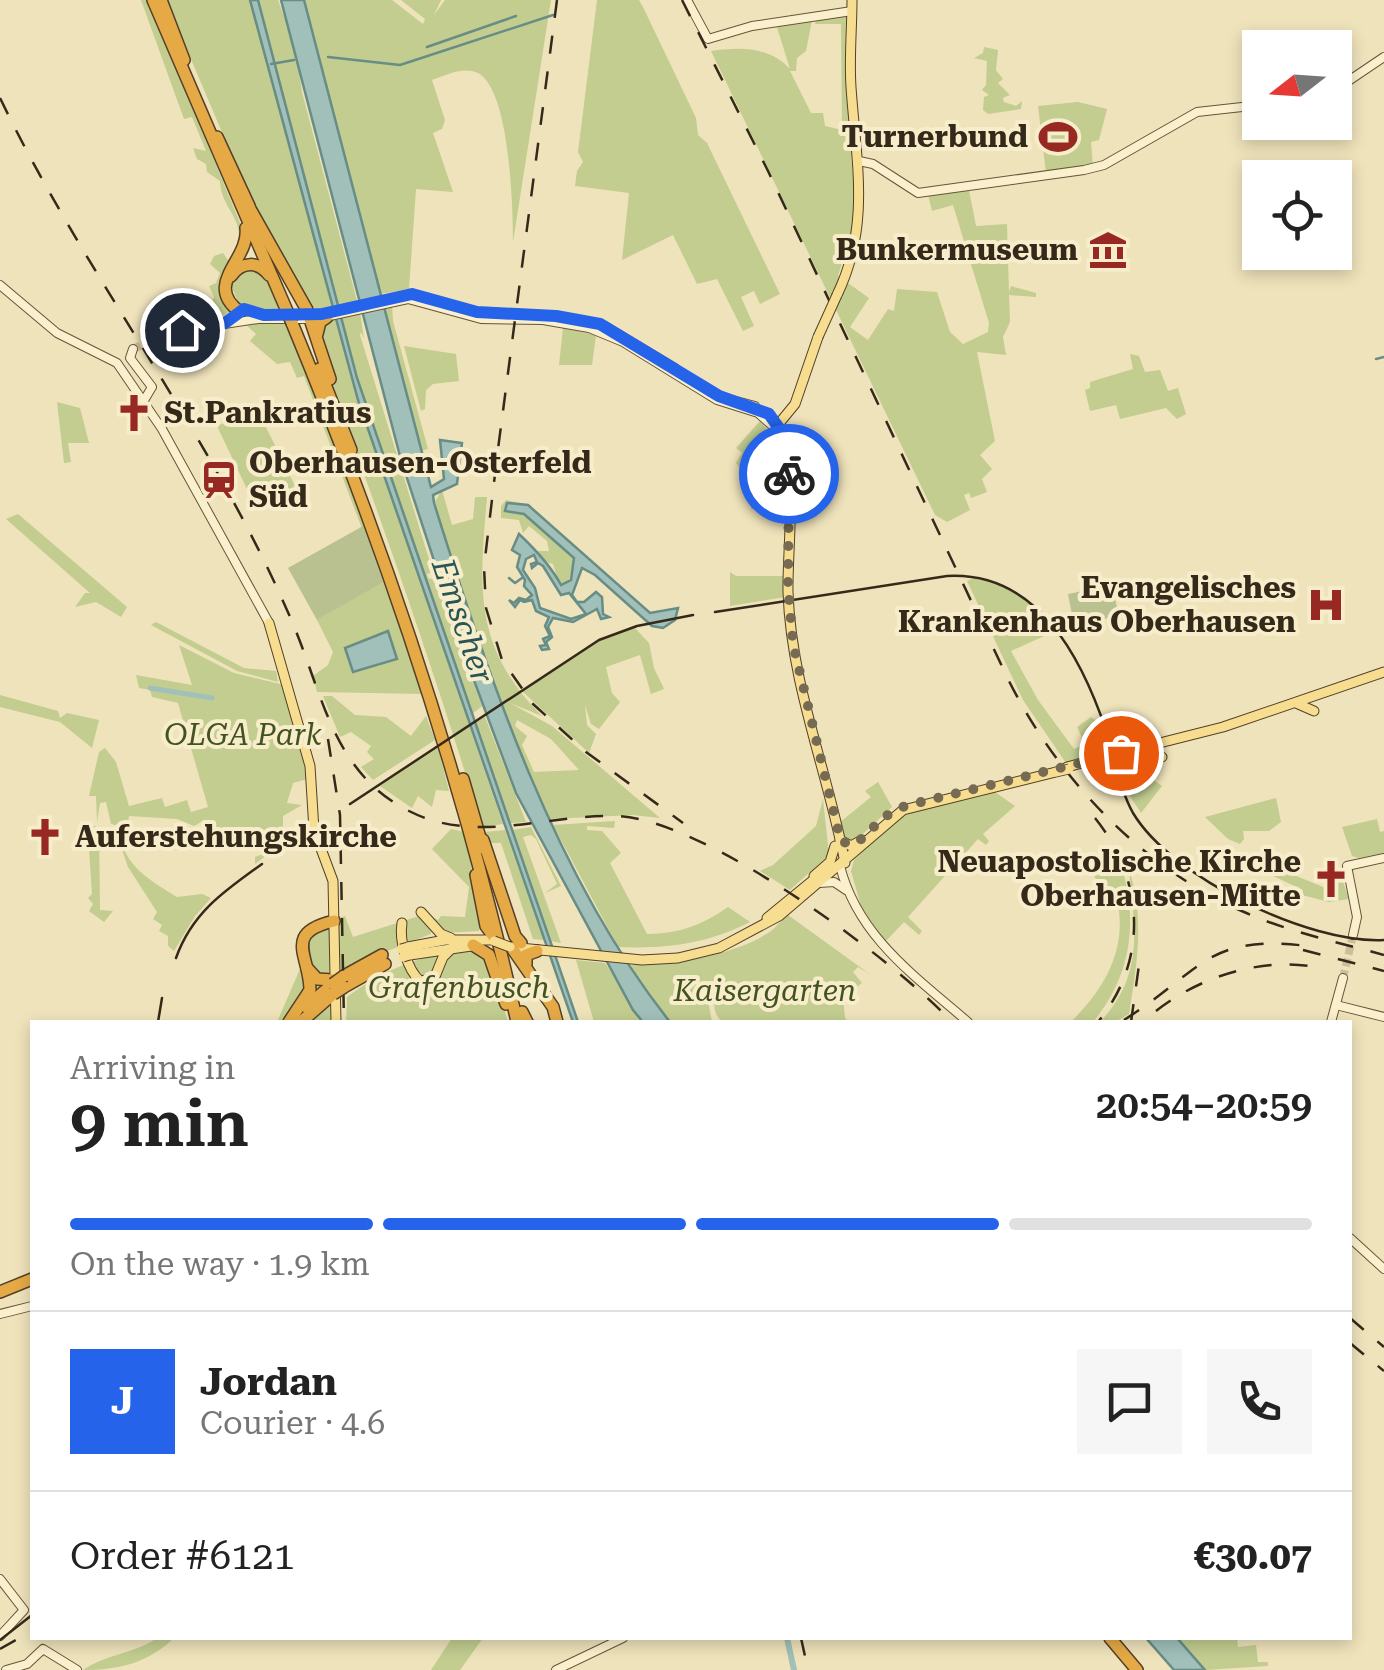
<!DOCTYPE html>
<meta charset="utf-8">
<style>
:root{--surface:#fff;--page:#f6f6f6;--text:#222;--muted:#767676;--line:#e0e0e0;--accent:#2563eb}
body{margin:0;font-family:"Roboto Serif",serif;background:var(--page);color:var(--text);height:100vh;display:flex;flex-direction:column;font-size:38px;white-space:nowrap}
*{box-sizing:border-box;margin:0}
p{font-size:32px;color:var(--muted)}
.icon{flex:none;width:55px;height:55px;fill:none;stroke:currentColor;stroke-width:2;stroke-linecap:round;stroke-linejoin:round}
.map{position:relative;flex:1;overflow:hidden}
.drawer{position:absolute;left:30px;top:1020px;width:1322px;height:620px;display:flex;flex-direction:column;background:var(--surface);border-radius:0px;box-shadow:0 5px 15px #0003}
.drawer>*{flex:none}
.needle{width:65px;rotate:253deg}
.tools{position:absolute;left:1242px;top:30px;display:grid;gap:20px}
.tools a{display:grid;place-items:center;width:110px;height:110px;border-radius:0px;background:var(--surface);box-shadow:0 5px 15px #0003;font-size:50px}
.pin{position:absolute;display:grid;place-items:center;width:85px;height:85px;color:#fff;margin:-42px;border:5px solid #fff;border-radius:50%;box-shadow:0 2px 10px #0007}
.courier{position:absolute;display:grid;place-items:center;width:100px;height:100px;margin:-50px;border:8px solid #2563eb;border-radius:50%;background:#fff;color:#222;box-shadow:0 2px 12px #0007}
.summary em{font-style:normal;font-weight:600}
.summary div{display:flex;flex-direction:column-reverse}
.summary{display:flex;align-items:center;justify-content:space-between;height:170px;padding:0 40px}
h1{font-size:65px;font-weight:600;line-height:75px}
.bar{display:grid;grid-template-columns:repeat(4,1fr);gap:15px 10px;align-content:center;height:120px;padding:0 40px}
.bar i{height:12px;border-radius:8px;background:var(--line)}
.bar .on{background:var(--accent)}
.bar p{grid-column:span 4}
.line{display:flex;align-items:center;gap:25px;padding:0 40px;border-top:2px solid var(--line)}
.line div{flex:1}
.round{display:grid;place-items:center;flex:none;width:105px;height:105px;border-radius:0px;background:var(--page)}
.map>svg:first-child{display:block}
.green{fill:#c2cd8f;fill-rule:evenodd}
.cemetery{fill:#b8c18f}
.water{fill:#a0c0b9;stroke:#678d86;stroke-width:2.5;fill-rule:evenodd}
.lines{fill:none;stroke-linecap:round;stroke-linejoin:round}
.stream{stroke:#678d86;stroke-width:2.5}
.canal{stroke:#a0c0b9;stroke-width:5}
.river{stroke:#a0c0b9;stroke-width:6}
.secondary-tunnel{stroke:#cabe9b;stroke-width:8;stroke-dasharray:8 4;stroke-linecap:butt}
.secondary-casing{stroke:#685438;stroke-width:10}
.primary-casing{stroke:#544029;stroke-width:11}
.highway-casing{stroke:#544029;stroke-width:14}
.secondary{stroke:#faf0ce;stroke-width:8}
.primary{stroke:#f6dd90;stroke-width:9}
.highway{stroke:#e5aa46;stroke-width:11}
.tram{stroke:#35291a;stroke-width:2.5}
.rail{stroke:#35291a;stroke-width:2.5;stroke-dasharray:18 18;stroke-linecap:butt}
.primary-bridge-casing{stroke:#544029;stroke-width:11;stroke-linecap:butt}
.highway-bridge-casing{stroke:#544029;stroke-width:14;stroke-linecap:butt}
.primary-bridge{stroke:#f6dd90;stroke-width:9}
.highway-bridge{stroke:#e5aa46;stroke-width:11}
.done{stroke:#766a52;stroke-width:10;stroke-dasharray:0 18}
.route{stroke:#2563eb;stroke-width:12}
.labels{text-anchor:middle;stroke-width:8;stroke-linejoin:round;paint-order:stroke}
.poi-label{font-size:30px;font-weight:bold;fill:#35291a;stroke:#f7edcb;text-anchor:end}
.park-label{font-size:30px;font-style:italic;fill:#425320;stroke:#f7edcb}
.water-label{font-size:32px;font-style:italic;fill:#285656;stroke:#f7edcb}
</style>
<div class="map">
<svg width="1384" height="1670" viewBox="0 0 1384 1670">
<rect width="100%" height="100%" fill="#efe3bb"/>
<g class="green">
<path d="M141,0H148L245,235L229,265L231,311L223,316L218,307L209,306L214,297L209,286L216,283L220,273L210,264L214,256L223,253L228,260C256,223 221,214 220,181L207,172L206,164L197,159L193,148L206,151L192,117L184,119Z"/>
<polygon points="166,0 250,0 333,308 320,310 307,304 257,215"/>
<polygon points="258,0 278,0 296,49 302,92 357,301 338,306"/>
<path d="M304,0H392L423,24L425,19L401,0H441L434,15L445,0H551L513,242C513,208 510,90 478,73C463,66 446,75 432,80L445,120L442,129L433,133L453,192L416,189L409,289L380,294Z"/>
<polygon points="597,0 639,0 643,7 696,118 698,135 707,143 780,294 760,304 754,291 741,297 754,326 743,331 717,279 697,284 673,235 622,260 629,193 575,186 577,171 583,162 578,152"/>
<path d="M846,15L845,73L856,218L838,276L869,298L850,327L868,340L888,309L894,311L897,289L937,292L950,332L963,344L988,332L989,323L953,205L932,211L928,195L969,190L976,226L1007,224L1009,292L1011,286L1036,293V297L1009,295L1010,322L1003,337L1006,355L977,352L995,441L980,455L992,469L982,479L987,492L971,498L969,493L964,495L970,510L947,522L935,515L711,51C740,47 768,46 790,69L776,24L812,20L806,51L797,58L796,71H790L811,113H823L825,126L842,130L841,24H815L817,17Z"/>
<polygon points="984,47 998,50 996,70 1003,79 998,83 1010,95 1003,98 1004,102 1016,106 1022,101 1021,109 988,114 983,110 984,97 989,95 982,90 986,85 987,61 974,58 983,53"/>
<polygon points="1078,102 1107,109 1099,140 1091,142 1093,166 1046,173 1038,106"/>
<polygon points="242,267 265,272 283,312 259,311 239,304 230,283"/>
<polygon points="392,305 393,321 428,449 421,451 384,307"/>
<polygon points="360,312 364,339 361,332 360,335 433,572 427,574 429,579 435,578 482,706 472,714 368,414 341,317"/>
<path d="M335,318L358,400L503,824L482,827C446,709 407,593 365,477C349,432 319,372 321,324Z"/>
<polygon points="256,321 287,323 365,518 425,694 317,692 313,676 328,665 333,652 317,620 382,581 304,376 297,378 290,362 277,364 250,341 256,334 244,323"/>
<polygon points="563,328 596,335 592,365 559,365"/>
<polygon points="404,346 456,354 459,381 433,384 426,390 425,409 421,411"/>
<polygon points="1130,354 1139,356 1145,372 1160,370 1168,391 1178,388 1186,414 1177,419 1166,408 1120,419 1116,405 1090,411 1085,390 1090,388 1090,382 1133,369"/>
<polygon points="57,402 80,408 89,443 68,443 71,462 64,463"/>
<polygon points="250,410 259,413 296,488 257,510 217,426"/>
<polygon points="760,421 779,445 776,508 751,509 750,483 736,463 742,453 736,448"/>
<path d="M442,490L452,525L473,519L475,497H487C479,588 473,647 542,716L510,703L552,726L660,818L633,815L550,819C501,717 468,609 434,503ZM517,720L551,739L579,770L534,772L522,745L527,736L515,726Z"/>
<polygon points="506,500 531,505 524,514 574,558 568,585 559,583 553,564 542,561 535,551 549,551 547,541 529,526 523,533 519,520 501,518 501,506"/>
<polygon points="18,514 127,607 121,617 96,602 75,607 85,593 90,593 6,519"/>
<polygon points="730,572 736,576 784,576 786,597 730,606"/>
<path d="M974,578C1011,585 1040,603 1057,637L1051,633L1011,651L1038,700L1074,749L1085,744L1077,727L1091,717L1103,727L1109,753L1066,763L1023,700L967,581Z"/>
<polygon points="156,622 244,668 276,671 278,682 237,671 151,625"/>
<polygon points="635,628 649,643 654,668 664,689 651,694 640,655 606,667 612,693 620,702 599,729 591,724 585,705 587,725 596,734 589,753 522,691 600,640"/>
<polygon points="179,645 234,673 284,685 308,779 293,783 287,803 302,805 283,816 283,827 290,838 255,864 255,857 263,854 260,846 255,849 201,822 194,826 177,819 129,816 127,828 111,824 106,802 100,803 97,822 96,796 89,796 99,752 105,748 116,762 129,806 162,798 165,807 187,800 191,812 208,807 178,703 152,697 150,690 139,688 136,675 192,685"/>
<polygon points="0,695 58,711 60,718 67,713 99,720 92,748 60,722 0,707"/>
<polygon points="323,696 332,696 355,715 386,717 411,736 426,716 435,740 373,780 361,767 374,759 367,752 371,746 351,732 340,737"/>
<polygon points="485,717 526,822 509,823 475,723"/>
<polygon points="438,748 449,791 436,790 432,807 418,796 412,808 380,786"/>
<polygon points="1142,756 1141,771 1162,786 1141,813 1126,790 1117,761"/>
<polygon points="878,782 892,807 854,842 845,841 839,823 871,797 865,791"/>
<polygon points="992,790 1015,806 983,834 989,841 986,845 978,839 908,917 922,931 919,935 904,922 884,943 861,906 851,871 854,860 900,815"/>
<polygon points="1276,798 1281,822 1269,831 1243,831 1244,839 1240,844 1228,839 1205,817"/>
<polygon points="823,799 829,855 790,890 760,871 773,865 816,826"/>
<polygon points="1377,819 1380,832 1384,831 1384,853 1359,858 1352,856 1342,827"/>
<path d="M615,821L614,828L587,826V830L602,831L621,853L610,863L647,934C678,934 703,925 728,907L750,922C707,944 666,949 618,947L553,825Z"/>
<polygon points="83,822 99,828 100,910 113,911 104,922 89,911 93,904 88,898 92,894 89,849 83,847"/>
<polygon points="531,827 561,886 545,893 557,884 536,839 531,835 523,837 561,943 551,941 512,830"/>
<polygon points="451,829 465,832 481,922 479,931 445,933 427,914 438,920 441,916 465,917 469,887 432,849"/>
<polygon points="505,830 544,940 533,939 501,843 488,843 484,832"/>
<path d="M116,832L121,833C121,865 153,882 177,897L202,894L211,898L195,916L174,951L168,946V936L159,931L162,925L153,919L157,912L128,867Z"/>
<path d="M1119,859C1139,917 1133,974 1093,1022H1071C1105,988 1128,949 1117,899L1094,877Z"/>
<polygon points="1257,860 1333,891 1337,872 1340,873 1349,899 1329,902 1302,895 1303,890 1258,869 1255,866"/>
<path d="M1129,869C1145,919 1137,963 1129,1014L1115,1022H1100C1146,973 1134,926 1129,869Z"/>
<path d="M788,915L871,975L858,967L853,972L862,983L843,997L845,1018L849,1022H722C707,1007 717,992 727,976L708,1000L712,1022H670L630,968L632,965C675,964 734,956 771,931C777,926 782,919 788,915Z"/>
<polygon points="345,916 353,937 419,916 431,929 431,934 339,970 341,1022 277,1022 300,969 296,952 316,926"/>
<path d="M456,951C500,950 498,987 508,1022H346L347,997C382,971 414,958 456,951Z"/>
<polygon points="576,960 605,963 643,1022 594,1022"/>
<path d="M157,1638H174C148,1663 119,1670 83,1670C106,1654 134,1654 157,1638Z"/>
<polygon points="452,1638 483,1638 460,1670 431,1670"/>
<polygon points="1177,1638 1237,1638 1238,1647 1256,1645 1258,1662 1268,1662 1268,1666 1205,1670"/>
</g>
<g class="cemetery">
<polygon points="363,526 383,582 317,620 288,568"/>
<polygon points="1112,585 1119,616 1074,625 1068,594"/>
</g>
<g class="water">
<polygon points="250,0 258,0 357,378 578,1022 573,1022 358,400"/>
<path d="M281,0H304L431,487L444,479L440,440L462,443L457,484L433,495L434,503C489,678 554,876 670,1022H643L633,1010L516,793L469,667L401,460Z"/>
<path d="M507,503L528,505L650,613L678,608L675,620L663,628L652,626L595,575L582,568L572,595L577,602H584L596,592L602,597L603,614L609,617L601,619L597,609L573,622L553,618L548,627L552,637L546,642L549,649L542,650L540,646L546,645L543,639L550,636L545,626L549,617L536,611L532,600L524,602L520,600L515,607L509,600L514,603L519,598L526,600L532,595L524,586L525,580L517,567L520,555L512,550L519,534C537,551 551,566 561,585L571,580L574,558L524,514L505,511ZM534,555L537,562L531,564L532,568L538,563L543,566L561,595L569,593L586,614L571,619L540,608L535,588L523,570L526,559Z"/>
<polygon points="388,631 397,659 353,672 345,648"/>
<polygon points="1146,1638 1177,1638 1205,1670 1174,1670"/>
</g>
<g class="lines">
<g class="stream">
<polyline points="427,47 516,16"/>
<polyline points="328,57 400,65 553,15"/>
<polyline points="271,64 294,60"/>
<polyline points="1376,359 1384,357"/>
<polyline points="509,578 515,583 522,578"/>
</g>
<polyline class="canal" points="150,688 212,698"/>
<polyline class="river" points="787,1638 794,1670"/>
<g class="secondary-tunnel">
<polyline points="133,349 159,337"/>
<polyline points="1343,978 1353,935"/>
</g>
<g class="secondary-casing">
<g id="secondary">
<polyline points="687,0 708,39 752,26 852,11"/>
<polyline points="1335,90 1384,57"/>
<polyline points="859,161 873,164 918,193 1084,170 1104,165 1197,112 1260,105"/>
<polyline points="0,285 57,333 117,363 162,429 269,623"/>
<polyline points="425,297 460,310 498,315"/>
<polyline points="542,315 605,326 675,368"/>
<polyline points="325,317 408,299 481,319 543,320 589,328 623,342 717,400 758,413 776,429"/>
<polyline points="172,332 258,319 311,319"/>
<polyline points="159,337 163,335"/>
<polyline points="133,349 130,358 152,387 143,402"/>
<polyline points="725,398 755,406"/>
<path d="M840,866C858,937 915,976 968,1022"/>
<polyline points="819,883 834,882 846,890"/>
<polyline points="1353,935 1357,917 1347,866 1384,858"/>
<polyline points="1336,1005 1384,1017"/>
<polyline points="1331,1022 1343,978"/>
<polyline points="1350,1238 1384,1269"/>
<polyline points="0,1314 32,1306"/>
<polyline points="0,1579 24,1610 0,1636"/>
<polyline points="6,1670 27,1664 43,1649 77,1670"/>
<polyline points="556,1670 623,1638"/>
</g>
</g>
<g class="primary-casing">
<g id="primary">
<path d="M837,295C871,225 856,161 851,87C849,58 852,29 852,0"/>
<path d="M779,424C799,455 787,551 788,592C791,685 828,772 845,863"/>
<polyline points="777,426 795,404 818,337"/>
<polyline points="269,623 310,766 314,830 333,881 336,1022"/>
<polyline points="1298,704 1314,711"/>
<polyline points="1147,751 1162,757"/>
<polyline points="1116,754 1223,727 1384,672"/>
<polyline points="1067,767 1112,755"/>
<polyline points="840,840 851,846 862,840"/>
<polyline points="814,876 830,862 835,846"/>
<polyline points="421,912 441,934 451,938"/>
<polyline points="767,918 817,877"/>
<path d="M402,923C399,941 407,969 420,981L434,979L443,957L454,946"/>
<polyline points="408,947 445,940 494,940"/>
<polyline points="510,947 642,960 678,958 719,948 779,916 903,810 1056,772"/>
<polyline points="410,955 478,945"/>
</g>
</g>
<g class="highway-casing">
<g id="highway">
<polyline points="153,0 287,311"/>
<polyline points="161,0 184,60"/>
<polyline points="217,137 249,206"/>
<polyline points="249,207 307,310 330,379"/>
<path d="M231,276C242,261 258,261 269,275"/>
<path d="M240,312C202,284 250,260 246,228"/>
<path d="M292,323C386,550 464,782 517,1022"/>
<polyline points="317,334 320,322 327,317"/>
<polyline points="319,369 351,450"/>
<polyline points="463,779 483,848"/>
<polyline points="483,840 515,936 521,943"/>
<polyline points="476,875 486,926 494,937"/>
<polyline points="473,945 489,955 506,1004"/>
<polyline points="512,948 553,1007 557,1022"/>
<polyline points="526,964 526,955 537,951"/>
<polyline points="307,968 317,979 333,980"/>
<polyline points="344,976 382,955"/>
<polyline points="344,987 385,964"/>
<polyline points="306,1007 333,984"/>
<polyline points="522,1012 527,1022"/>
<path d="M289,1022L310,990C310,956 282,933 334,921"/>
<polyline points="301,1022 333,994"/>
<polyline points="0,1292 32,1279"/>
<polyline points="1110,1638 1137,1670"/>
</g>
</g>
<use href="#secondary" class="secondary"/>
<use href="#primary" class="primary"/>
<use href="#highway" class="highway"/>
<g class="tram">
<path d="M715,612L947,576C1038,571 1082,658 1107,733C1116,760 1119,788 1133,813C1172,878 1309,944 1384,940"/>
<polyline points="350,804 599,640 637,626 693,615"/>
<path d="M176,958C192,913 224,891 262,864"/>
<polyline points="158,1022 162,998"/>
<polyline points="0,1640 32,1615"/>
</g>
<g class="rail">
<polyline points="557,0 498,449 484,567 486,608 502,660 533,704 586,752 683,823"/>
<path d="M682,0L768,171L1008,679C1057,778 1142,868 1244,912C1289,932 1337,942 1384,955"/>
<path d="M0,98C87,279 215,439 293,624C323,695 333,773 409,811C476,845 546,814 617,816C704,819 892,958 952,1022"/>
<polyline points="328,739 340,815 344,1022"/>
<path d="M1095,818C1144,879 1149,960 1098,1022"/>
<polyline points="1303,950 1384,971"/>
<path d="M1156,1011C1202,975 1267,955 1325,969"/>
<path d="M1124,1020C1205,969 1206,932 1315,947"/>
<polyline points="1131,1022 1139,965"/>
<polyline points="1350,1318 1384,1347"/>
<polyline points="1350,1343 1384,1371"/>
<polyline points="801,1638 808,1670"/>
<polyline points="0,1649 32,1631"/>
</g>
<g class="primary-bridge-casing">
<g id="primary-bridge">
<polyline points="818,337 837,295"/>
<polyline points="1113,758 1116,758"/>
<polyline points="1056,772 1069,769"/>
<polyline points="494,941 510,947"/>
<polyline points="401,949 408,947"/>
<polyline points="403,957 410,955"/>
</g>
</g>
<g class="highway-bridge-casing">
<g id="highway-bridge">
<polyline points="287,311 292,323"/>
<polyline points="333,984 344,976"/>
<polyline points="333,994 344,987"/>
</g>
</g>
<use href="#primary-bridge" class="primary-bridge"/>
<use href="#highway-bridge" class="highway-bridge"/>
</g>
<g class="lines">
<polyline class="done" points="789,474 788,586 793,644 841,842 856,844 884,817 905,806 1121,753"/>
<polyline class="route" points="182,330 225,323 244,309 264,315 322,314 412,294 477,312 556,316 600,324 719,396 769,414 786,438 789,474"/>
</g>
<defs>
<g id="stadium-bare" transform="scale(3)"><path d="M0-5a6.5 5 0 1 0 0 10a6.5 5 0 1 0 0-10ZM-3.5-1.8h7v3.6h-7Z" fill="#982922" stroke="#f7edcb" stroke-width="2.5" paint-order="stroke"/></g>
<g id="museum-bare" transform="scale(3)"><path d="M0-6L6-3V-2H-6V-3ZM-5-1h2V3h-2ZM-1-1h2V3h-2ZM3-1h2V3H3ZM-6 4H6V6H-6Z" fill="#982922" stroke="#f7edcb" stroke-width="2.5" paint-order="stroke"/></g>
<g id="church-bare" transform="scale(3)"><path d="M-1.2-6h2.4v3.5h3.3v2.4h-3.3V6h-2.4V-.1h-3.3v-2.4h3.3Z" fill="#982922" stroke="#f7edcb" stroke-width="2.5" paint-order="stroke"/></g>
<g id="station-bare" transform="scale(3)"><path d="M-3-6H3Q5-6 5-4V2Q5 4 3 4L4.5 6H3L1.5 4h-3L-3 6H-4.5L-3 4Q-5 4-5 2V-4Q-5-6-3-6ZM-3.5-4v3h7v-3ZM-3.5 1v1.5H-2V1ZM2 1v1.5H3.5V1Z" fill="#982922" stroke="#f7edcb" stroke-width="2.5" paint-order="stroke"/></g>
<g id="hospital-bare" transform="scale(3)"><path d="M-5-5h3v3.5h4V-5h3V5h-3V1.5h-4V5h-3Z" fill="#982922" stroke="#f7edcb" stroke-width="2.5" paint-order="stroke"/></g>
</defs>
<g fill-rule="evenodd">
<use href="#stadium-bare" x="1058" y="137"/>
<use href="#museum-bare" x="1108" y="250"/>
<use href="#church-bare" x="134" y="413"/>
<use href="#station-bare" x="219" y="480"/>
<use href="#hospital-bare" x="1326" y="605"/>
<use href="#church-bare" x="45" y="837"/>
<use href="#church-bare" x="1331" y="879"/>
</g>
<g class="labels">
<g class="poi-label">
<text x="1028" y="147">Turnerbund</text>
<text x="1078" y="260">Bunkermuseum</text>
<text x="164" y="423" text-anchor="start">St.Pankratius</text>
<text x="249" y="473" text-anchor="start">Oberhausen-Osterfeld<tspan x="249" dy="34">Süd</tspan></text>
<text x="1296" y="598">Evangelisches<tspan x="1296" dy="34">Krankenhaus Oberhausen</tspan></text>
<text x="75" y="847" text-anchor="start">Auferstehungskirche</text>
<text x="1301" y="872">Neuapostolische Kirche<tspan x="1301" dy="34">Oberhausen-Mitte</tspan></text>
</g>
<g class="park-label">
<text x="243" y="745">OLGA Park</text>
<text x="459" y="998">Grafenbusch</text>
<text x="765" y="1001">Kaisergarten</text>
</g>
<g class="water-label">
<text transform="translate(463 621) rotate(71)" y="11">Emscher</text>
</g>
</g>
</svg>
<div class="tools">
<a><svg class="needle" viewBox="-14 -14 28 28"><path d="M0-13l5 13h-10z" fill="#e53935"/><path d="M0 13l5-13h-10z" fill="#767676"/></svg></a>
<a><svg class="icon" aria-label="locate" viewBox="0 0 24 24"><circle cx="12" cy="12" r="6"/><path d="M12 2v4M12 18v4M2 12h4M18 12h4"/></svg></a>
</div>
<div class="pin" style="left:1121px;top:753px;background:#ea580c"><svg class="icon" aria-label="bag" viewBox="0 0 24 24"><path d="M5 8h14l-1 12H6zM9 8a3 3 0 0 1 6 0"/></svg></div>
<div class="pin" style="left:182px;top:330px;background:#1f2937"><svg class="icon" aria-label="home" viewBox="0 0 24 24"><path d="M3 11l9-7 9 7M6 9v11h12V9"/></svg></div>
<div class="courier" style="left:789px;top:474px"><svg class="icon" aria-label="bike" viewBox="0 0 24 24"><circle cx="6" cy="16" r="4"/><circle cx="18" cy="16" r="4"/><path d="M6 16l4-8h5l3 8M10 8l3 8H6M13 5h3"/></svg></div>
<section class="drawer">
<div class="summary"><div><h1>9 min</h1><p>Arriving in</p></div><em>20:54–20:59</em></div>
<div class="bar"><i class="on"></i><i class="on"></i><i class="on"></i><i></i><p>On the way · 1.9 km</p></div>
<div class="line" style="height:180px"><b class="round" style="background:var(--accent);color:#fff">J</b><div><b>Jordan</b><p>Courier · 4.6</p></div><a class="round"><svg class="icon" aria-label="chat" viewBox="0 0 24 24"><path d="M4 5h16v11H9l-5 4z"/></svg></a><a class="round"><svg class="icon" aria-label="phone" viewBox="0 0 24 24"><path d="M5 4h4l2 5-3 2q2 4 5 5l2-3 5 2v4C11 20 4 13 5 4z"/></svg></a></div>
<div class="line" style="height:130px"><div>Order #6121</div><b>€30.07</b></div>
</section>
</div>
